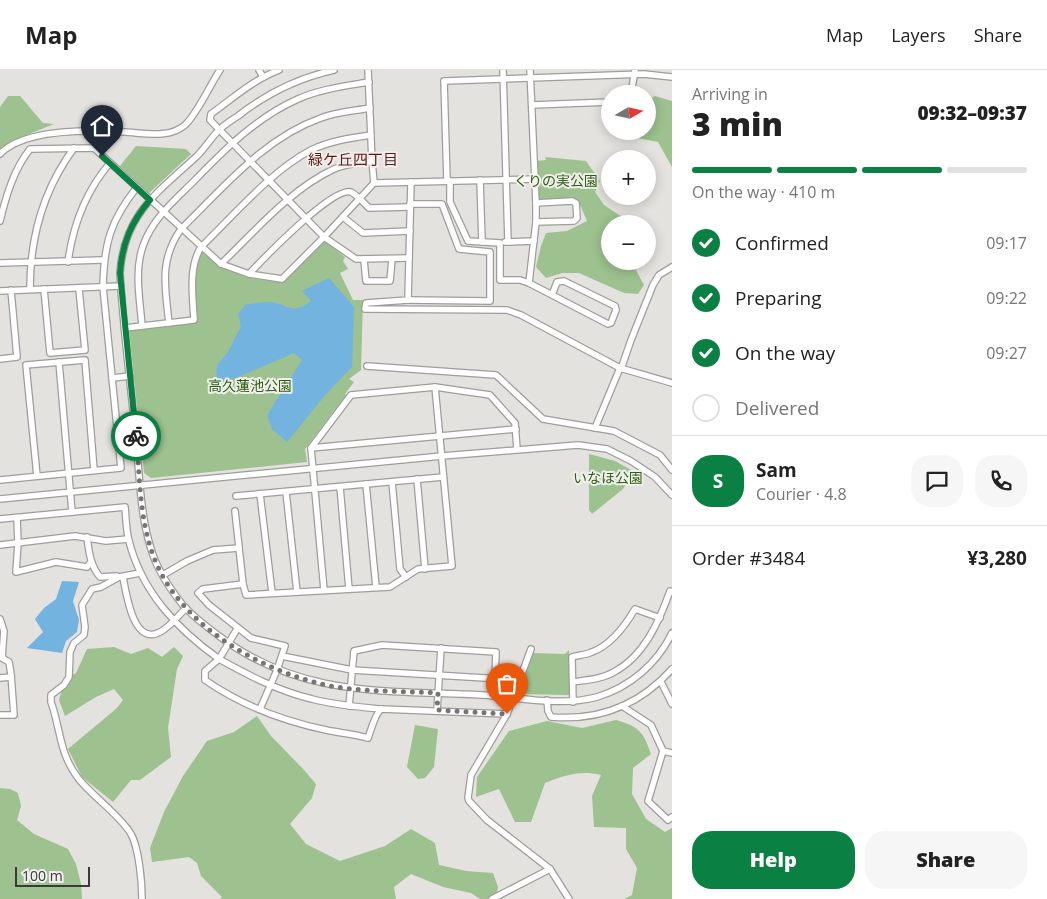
<!DOCTYPE html>
<meta charset="utf-8">
<style>
:root{--surface:#fff;--page:#f6f6f6;--text:#222;--muted:#767676;--line:#e0e0e0;--accent:#0b8043}
body{margin:0;font-family:"Open Sans","Noto Sans JP",sans-serif;background:var(--page);color:var(--text);height:100vh;display:flex;flex-direction:column;font-size:19px;white-space:nowrap}
*{box-sizing:border-box;margin:0}
p{font-size:16px;color:var(--muted)}
.icon{flex:none;width:28px;height:28px;fill:none;stroke:currentColor;stroke-width:2;stroke-linecap:round;stroke-linejoin:round}
.map{position:relative;flex:1;overflow:hidden}
.drawer{display:flex;flex-direction:column;background:var(--surface);width:375px}
.drawer>*{flex:none}
.needle{width:32px;rotate:81deg}
.tools{position:absolute;left:601px;top:15px;display:grid;gap:10px}
.tools a{display:grid;place-items:center;width:55px;height:55px;border-radius:50%;background:var(--surface);box-shadow:0 2px 12px #0003;font-size:25px}
.scale{position:absolute;left:15px;bottom:12px;width:75px;box-sizing:border-box;padding-left:5px;border:2px solid #3b3a39;border-top:0;font-size:14px;line-height:18px;white-space:nowrap;color:#3b3a39;-webkit-text-stroke:4px #f0efec;paint-order:stroke}
.pin{position:absolute;display:grid;place-items:center;width:42px;height:42px;color:#fff;margin:-51px -21px;border-radius:50% 50% 50% 0;rotate:-45deg;box-shadow:0 0 5px #0007}
.pin .icon{rotate:45deg}
.courier{position:absolute;display:grid;place-items:center;width:50px;height:50px;margin:-25px;border:4px solid #0b8043;border-radius:50%;background:#fff;color:#222;box-shadow:0 1px 6px #0007}
.head em{font-style:normal;font-weight:800}
.head div{display:flex;flex-direction:column-reverse}
.head{display:flex;align-items:center;justify-content:space-between;height:85px;padding:0 20px}
h1{font-size:32px;font-weight:800;line-height:38px}
.bar{display:grid;grid-template-columns:repeat(4,1fr);gap:8px 5px;align-content:center;height:60px;padding:0 20px}
.bar i{height:6px;border-radius:4px;background:var(--line)}
.bar .current{background:var(--accent)}
.bar p{grid-column:span 4}
.line{display:flex;align-items:center;gap:12px;padding:0 20px;border-top:1px solid var(--line)}
.line div{flex:1}
.round{display:grid;place-items:center;flex:none;width:52px;height:52px;border-radius:20px;background:var(--page)}
ol{padding:0 20px;list-style:none}
li{display:flex;align-items:center;gap:15px;height:55px}
li p{margin-inline-start:auto}
li .icon{padding:5px;border-radius:50%;background:var(--accent);color:#fff;stroke-width:4}
li:last-child{color:var(--muted)}
li i{width:28px;height:28px;border:2px solid var(--line);border-radius:50%}
.action{display:flex;gap:10px;margin-top:auto;padding:10px 20px}
.action a{flex:1;height:58px;border-radius:20px;background:var(--accent);color:#fff;font-size:20px;font-weight:800;line-height:58px;text-align:center}
.action a+a{background:var(--page);color:var(--text)}
header{display:flex;align-items:center;gap:30px;box-sizing:border-box;height:70px;padding:0 25px;background:var(--surface);border-bottom:1px solid var(--line)}
header strong{font-size:24px}
nav{display:flex;gap:28px;margin-inline-start:auto;font-size:18px}
main{display:flex;flex:1;min-height:0}
.map>svg:first-child{display:block}
.green{fill:#9dc18f}
.water{fill:#72b3df}
.lines{fill:none;stroke-linecap:round;stroke-linejoin:round}
.minor-casing{stroke:#9d9d9a;stroke-width:8}
.minor{stroke:#fff;stroke-width:5.5}
.done{stroke:#767573;stroke-width:5;stroke-dasharray:0 9}
.route{stroke:#0b8043;stroke-width:6}
.labels{text-anchor:middle;stroke-width:4;stroke-linejoin:round;paint-order:stroke}
.park-label{font-size:14px;fill:#2d6212;stroke:#f0efec}
.neighbourhood-label{font-size:15px;fill:#5f1a18;stroke:#f0efec}
</style>
<header>
<strong>Map</strong>
<nav><a>Map</a><a>Layers</a><a>Share</a></nav>
</header>
<main>
<div class="map">
<svg width="672" height="829" viewBox="0 0 672 829">
<rect width="100%" height="100%" fill="#e3e2df"/>
<g class="green">
<polygon points="8,26 20,26 43,53 54,54 24,66 1,78 0,80 0,37"/>
<polygon points="655,26 672,31 672,97 658,72 627,66 622,61 648,61 648,30"/>
<polygon points="136,76 186,79 191,84 149,123 120,96"/>
<polygon points="545,87 586,91 600,111 595,122 604,135 631,153 610,154 610,191 631,191 644,215 638,224 624,223 579,203 562,203 546,208 536,197 541,176 546,163 567,161 587,151 578,130 578,132 538,130 536,91 546,90"/>
<path d="M324,172H326L345,187L343,191L348,199L340,203L353,230H363L361,300L349,309L354,312L345,324L346,325L305,379L307,392L151,408L144,403L129,261L131,259L198,252C197,233 189,196 202,181L220,197L249,208L281,212Z"/>
<polygon points="589,384 615,391 633,401 623,419 592,444 589,440"/>
<polygon points="114,577 131,584 148,578 162,587 174,577 183,586 177,599 168,658 171,687 140,710 131,710 113,732 82,707 68,679 117,638 123,630 114,619 96,627 65,646 59,630 65,609 76,603 87,579"/>
<polygon points="569,580 570,624 568,625 518,624 532,583 565,584"/>
<polygon points="257,646 271,666 304,700 316,714 312,728 290,754 306,774 340,791 385,776 411,759 435,773 439,795 466,801 493,803 498,817 496,829 480,829 471,823 443,817 411,804 394,817 396,829 220,829 222,827 201,806 197,793 189,787 152,792 150,778 164,742 183,706 207,671 234,662"/>
<path d="M616,650C639,657 643,661 651,684L633,698L632,724L646,749L665,762L672,758V829H624L632,825L637,798L626,779V758L594,757L592,726L601,705C580,700 565,705 545,713L531,752H515L499,719L476,727L477,707L509,661L547,651L582,658Z"/>
<polygon points="415,655 438,659 434,697 425,708 418,709 407,697"/>
<polygon points="0,718 10,719 18,723 21,736 17,750 34,764 68,779 76,794 81,814 82,829 0,829"/>
</g>
<g class="water">
<path d="M329,208L354,237L352,297L326,324L287,372L272,359L267,345L302,290L294,283L238,307L216,315L217,295L228,282L241,256L238,244L246,234C254,234 262,232 270,232C289,234 291,246 311,231L302,221Z"/>
<polygon points="62,511 79,512 73,531 79,550 77,562 66,571 62,583 27,578 43,562 35,549 44,538 56,529"/>
</g>
<g class="lines">
<g class="minor-casing">
<g id="minor">
<polyline points="259,0 263,7"/>
<path d="M279,0C253,10 233,28 211,44L210,50L324,167L356,189L409,188"/>
<path d="M334,0C298,8 267,23 238,46C232,50 225,54 219,60C211,68 205,78 197,86C157,123 124,144 120,203C123,259 131,315 136,371C140,409 140,448 153,485C159,502 171,520 182,534C192,546 207,557 219,566C301,628 386,620 482,625C519,627 560,637 597,627C630,617 657,594 672,563"/>
<polyline points="368,0 372,91 374,113"/>
<polyline points="503,0 508,172"/>
<polyline points="631,24 635,0"/>
<polyline points="532,35 610,32"/>
<path d="M0,84C24,58 91,60 125,62C144,63 169,69 185,55C197,44 210,15 220,0"/>
<polyline points="480,110 482,172"/>
<polyline points="447,111 444,11 644,4 672,7"/>
<polyline points="450,111 450,132 468,171 500,173 500,210 520,210 529,213 608,254 611,253 616,240 615,236 564,211 557,212 552,225"/>
<polyline points="411,112 408,230 366,233 365,239 507,240 521,245 620,298 672,313"/>
<polyline points="343,147 363,163 410,161"/>
<path d="M0,151C6,126 14,99 30,79L94,78L221,194L249,204L282,209L324,167L374,113L536,109"/>
<polyline points="536,152 574,151 577,148 576,133 572,131 536,133"/>
<polyline points="505,172 534,171"/>
<polyline points="364,190 366,211 390,211 392,189"/>
<path d="M68,192C73,155 85,122 110,93"/>
<polyline points="0,193 103,190"/>
<path d="M221,194C254,162 292,118 334,99C346,94 359,93 372,91"/>
<path d="M249,204C263,189 333,116 351,122C357,125 364,133 369,138L410,137"/>
<polyline points="529,213 536,152 536,133 530,0"/>
<path d="M30,219C30,168 43,120 74,78"/>
<polyline points="44,219 50,283 85,280 79,219"/>
<polyline points="0,221 121,216"/>
<polyline points="408,230 490,231 490,182 459,179 442,134 410,134"/>
<path d="M169,253C165,217 159,190 181,159C224,117 264,68 321,48C336,42 354,41 370,38"/>
<path d="M142,256C140,230 134,201 143,176C152,149 174,131 194,111C225,79 257,47 298,29C320,19 346,16 369,12"/>
<path d="M125,258L194,250C193,227 188,198 201,177C234,145 271,101 311,80C330,71 350,68 371,65"/>
<polyline points="0,289 17,287 11,220"/>
<polyline points="59,292 72,442"/>
<polyline points="367,296 496,305 543,349 614,361 660,385 672,400"/>
<polyline points="621,299 631,270 653,215 659,205 672,197"/>
<polyline points="112,308 130,306"/>
<polyline points="595,358 620,298"/>
<polyline points="311,378 516,359"/>
<polyline points="37,406 26,295 85,290 94,400"/>
<polyline points="417,409 425,499"/>
<path d="M0,410L121,398L103,217C104,174 110,151 137,117"/>
<polyline points="392,412 400,499 406,507"/>
<polyline points="366,414 376,517"/>
<polyline points="340,417 349,519"/>
<polyline points="286,422 297,522"/>
<polyline points="260,424 272,523"/>
<polyline points="236,426 443,407"/>
<polyline points="0,429 442,386 578,375 607,379 631,391 655,407 672,425"/>
<polyline points="235,441 243,514 246,525 390,517 418,499 452,496 435,317"/>
<polyline points="17,448 18,473 16,502 56,492 87,497 91,492"/>
<path d="M0,449L125,437C126,448 126,460 129,471C142,522 177,559 219,589L205,601V610C241,635 283,651 326,660C340,663 354,664 368,668C371,660 375,644 381,639L507,644"/>
<path d="M87,467C89,482 90,495 100,507L117,506L119,507"/>
<polyline points="0,475 75,466 106,471 128,469"/>
<path d="M140,503L119,507L101,517L92,519L82,535L85,557L84,565L74,573L70,582L69,607L64,615L51,625V632C61,660 59,683 78,708C92,726 121,746 131,764C139,778 142,813 142,829"/>
<polyline points="163,505 187,491 213,480 239,478"/>
<path d="M123,507C126,522 133,577 160,562C170,557 178,546 186,538"/>
<polyline points="243,514 203,519 198,523 209,535 251,568 285,576 277,600 260,639"/>
<polyline points="324,520 311,378 351,325 435,317 490,325 515,353 517,379"/>
<polyline points="0,549 4,561 2,588 9,592 11,604 14,645 0,645"/>
<path d="M237,559L219,589C248,605 278,621 312,629C334,635 358,637 381,639"/>
<polyline points="531,579 507,644 471,705 468,728 469,731 487,750 550,799 569,829"/>
<polyline points="282,586 352,600 520,610"/>
<polyline points="0,608 11,607"/>
<path d="M573,612C587,610 602,609 614,602C644,586 659,552 670,521L672,522"/>
<polyline points="661,612 672,634"/>
<path d="M547,630L548,641L551,647C599,651 639,636 672,599"/>
<path d="M573,632L572,587C579,585 586,585 592,582C611,575 625,556 635,539L660,548"/>
<polyline points="349,636 354,581 382,575 496,582 495,609"/>
<polyline points="622,636 651,655 663,681 672,683"/>
<polyline points="437,641 441,578"/>
<polyline points="663,681 648,731 668,750 672,747"/>
<polyline points="492,829 550,799"/>
</g>
</g>
<use href="#minor" class="minor"/>
</g>
<g class="lines">
<path class="done" d="M136,366C140,405 139,447 153,485C179,557 265,604 336,617C370,622 405,621 438,623L437,640L507,644"/>
<path class="route" d="M102,86L150,130C131,152 122,174 120,203L136,366"/>
</g>
<g class="labels">
<g class="park-label">
<text x="556" y="116">くりの実公園</text>
<text x="250" y="321">高久蓮池公園</text>
<text x="608" y="413">いなほ公園</text>
</g>
<g class="neighbourhood-label">
<text x="353" y="95">緑ケ丘四丁目</text>
</g>
</g>
</svg>
<div class="tools">
<a><svg class="needle" viewBox="-14 -14 28 28"><path d="M0-13l5 13h-10z" fill="#e53935"/><path d="M0 13l5-13h-10z" fill="#767676"/></svg></a>
<a>+</a>
<a>−</a>
</div>
<div class="scale">100 m</div>
<div class="pin" style="left:507px;top:644px;background:#ea580c"><svg class="icon" aria-label="bag" viewBox="0 0 24 24"><path d="M5 8h14l-1 12H6zM9 8a3 3 0 0 1 6 0"/></svg></div>
<div class="pin" style="left:102px;top:86px;background:#1f2937"><svg class="icon" aria-label="home" viewBox="0 0 24 24"><path d="M3 11l9-7 9 7M6 9v11h12V9"/></svg></div>
<div class="courier" style="left:136px;top:366px"><svg class="icon" aria-label="bike" viewBox="0 0 24 24"><circle cx="6" cy="16" r="4"/><circle cx="18" cy="16" r="4"/><path d="M6 16l4-8h5l3 8M10 8l3 8H6M13 5h3"/></svg></div>
</div>
<section class="drawer">
<div class="head"><div><h1>3 min</h1><p>Arriving in</p></div><em>09:32–09:37</em></div>
<div class="bar"><i class="current"></i><i class="current"></i><i class="current"></i><i></i><p>On the way · 410 m</p></div>
<ol>
<li><svg class="icon" aria-label="check" viewBox="0 0 24 24"><path d="M5 12l5 5 9-10"/></svg>Confirmed<p>09:17</p></li>
<li><svg class="icon" aria-label="check" viewBox="0 0 24 24"><path d="M5 12l5 5 9-10"/></svg>Preparing<p>09:22</p></li>
<li><svg class="icon" aria-label="check" viewBox="0 0 24 24"><path d="M5 12l5 5 9-10"/></svg>On the way<p>09:27</p></li>
<li><i></i>Delivered</li>
</ol>
<div class="line" style="height:90px"><b class="round" style="background:var(--accent);color:#fff">S</b><div><b>Sam</b><p>Courier · 4.8</p></div><a class="round"><svg class="icon" aria-label="chat" viewBox="0 0 24 24"><path d="M4 5h16v11H9l-5 4z"/></svg></a><a class="round"><svg class="icon" aria-label="phone" viewBox="0 0 24 24"><path d="M5 4h4l2 5-3 2q2 4 5 5l2-3 5 2v4C11 20 4 13 5 4z"/></svg></a></div>
<div class="line" style="height:65px"><div>Order #3484</div><b>¥3,280</b></div>
<div class="action"><a>Help</a><a>Share</a></div>
</section>
</main>
